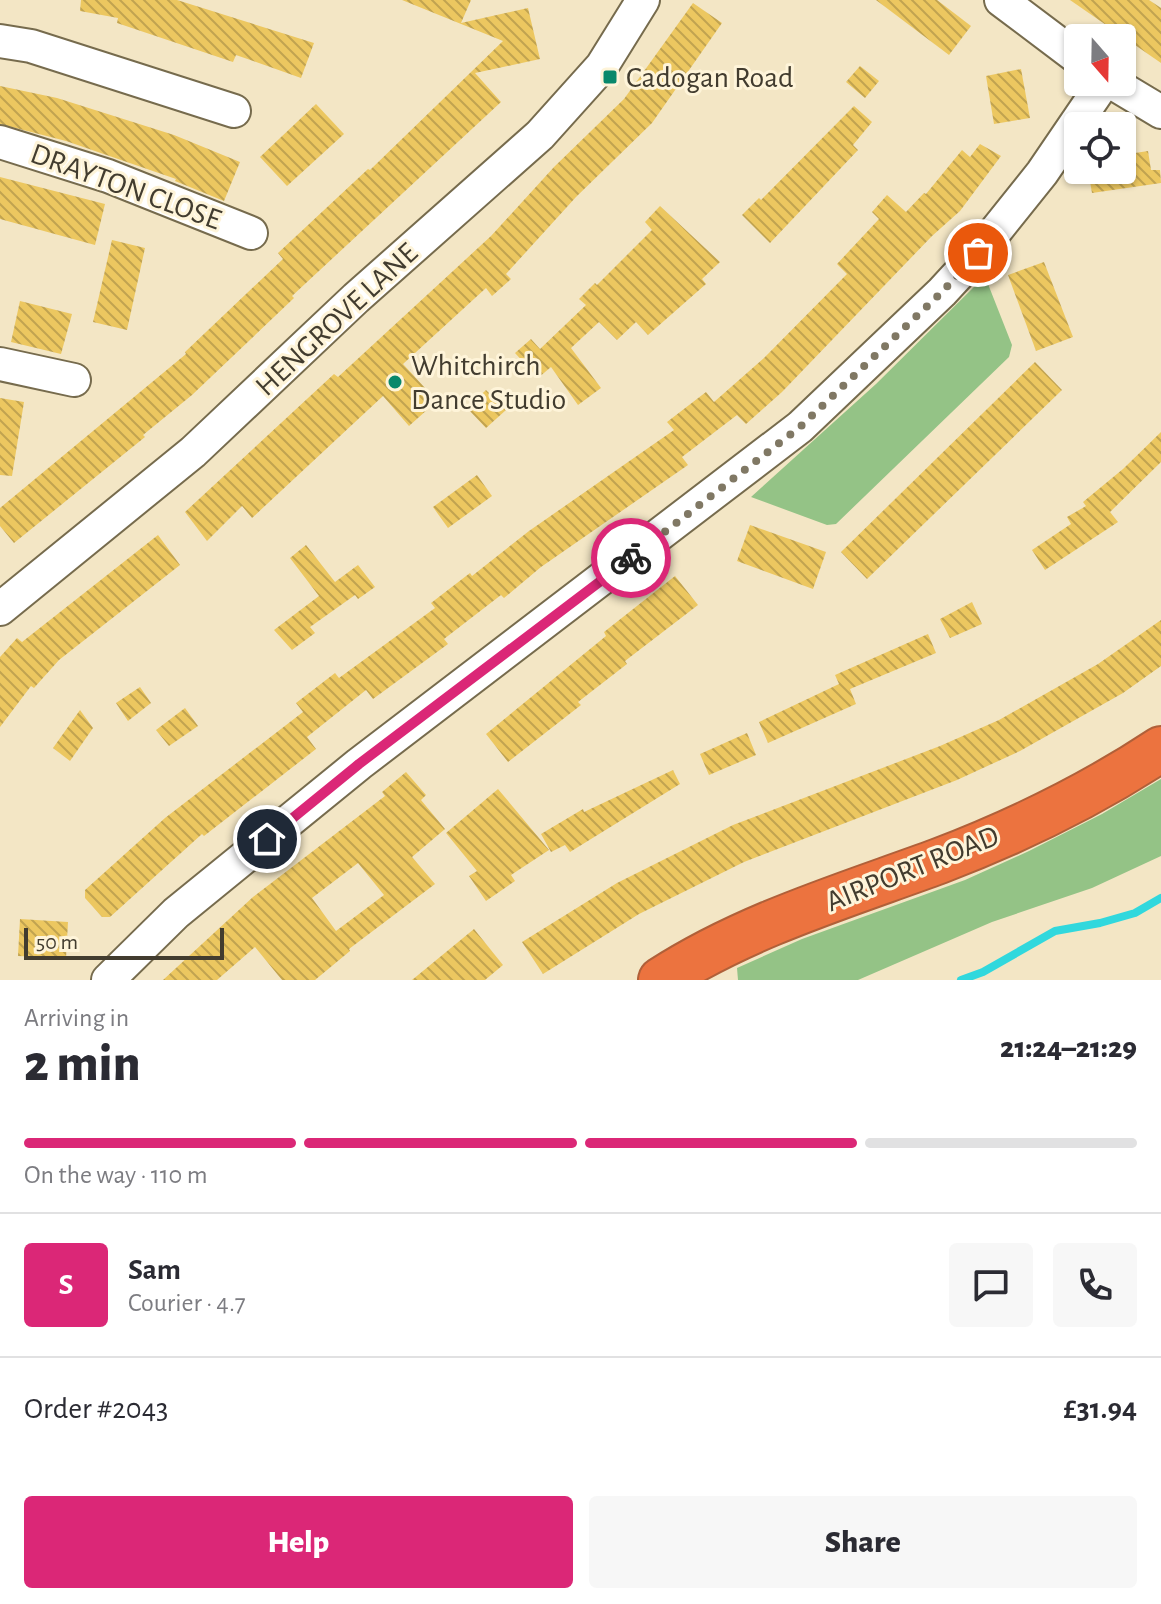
<!DOCTYPE html>
<meta charset="utf-8">
<style>
:root{--surface:#fff;--page:#f7f7f7;--text:#2b2b33;--muted:#7c7c81;--line:#e1e1e2;--accent:#db2777}
body{margin:0;font-family:"Alegreya Sans",sans-serif;background:var(--page);color:var(--text);height:100vh;display:flex;flex-direction:column;font-size:30px;white-space:nowrap}
*{box-sizing:border-box;margin:0}
p{font-size:26px;color:var(--muted)}
.icon{flex:none;width:44px;height:44px;fill:none;stroke:currentColor;stroke-width:2;stroke-linecap:round;stroke-linejoin:round}
.map{position:relative;height:980px;overflow:hidden}
.sheet{display:flex;flex-direction:column;background:var(--surface);flex:1}
.sheet>*{flex:none}
.needle{width:52px;rotate:160deg}
.fabs{position:absolute;left:1064px;top:24px;display:grid;gap:16px}
.fabs a{display:grid;place-items:center;width:72px;height:72px;border-radius:8px;background:var(--surface);box-shadow:0 2px 6px #0004;font-size:40px}
.scale{position:absolute;left:24px;bottom:20px;width:200px;box-sizing:border-box;padding-left:8px;border:4px solid #423c2f;border-top:0;font-size:22px;line-height:28px;white-space:nowrap;color:#423c2f;-webkit-text-stroke:6px #fef4d9;paint-order:stroke}
.pin{position:absolute;display:grid;place-items:center;width:68px;height:68px;color:#fff;margin:-34px;border:4px solid #fff;border-radius:50%;box-shadow:0 2px 8px #0007}
.courier{position:absolute;display:grid;place-items:center;width:80px;height:80px;margin:-40px;border:6px solid #db2777;border-radius:50%;background:#fff;color:#222;box-shadow:0 2px 10px #0007}
.overview em{font-style:normal;font-weight:800}
.overview div{display:flex;flex-direction:column-reverse}
.overview{display:flex;align-items:center;justify-content:space-between;height:136px;padding:0 24px}
h1{font-size:52px;font-weight:800;line-height:60px}
.bar{display:grid;grid-template-columns:repeat(4,1fr);gap:12px 8px;align-content:center;height:96px;padding:0 24px}
.bar i{height:10px;border-radius:6px;background:var(--line)}
.bar .active{background:var(--accent)}
.bar p{grid-column:span 4}
.line{display:flex;align-items:center;gap:20px;padding:0 24px;border-top:2px solid var(--line)}
.line div{flex:1}
.round{display:grid;place-items:center;flex:none;width:84px;height:84px;border-radius:8px;background:var(--page)}
.button{display:flex;gap:16px;margin-top:auto;padding:16px 24px}
.button a{flex:1;height:92px;border-radius:8px;background:var(--accent);color:#fff;font-size:32px;font-weight:800;line-height:92px;text-align:center}
.button a+a{background:var(--page);color:var(--text)}
.map>svg:first-child{display:block}
.grass{fill:#94c386}
.lines{fill:none;stroke-linecap:round;stroke-linejoin:round}
.stream{stroke:#31d8dd;stroke-width:8}
.building{fill:url(#building-back-hatch);fill-rule:evenodd}
.minor-casing{stroke:#766b4d;stroke-width:36}
.highway-casing{stroke:#b06039;stroke-width:48}
.minor{stroke:#fff;stroke-width:32}
.highway{stroke:#ec733f;stroke-width:44}
.done{stroke:#807864;stroke-width:8;stroke-dasharray:0 14.4}
.route{stroke:#db2777;stroke-width:10}
.poi-dot{fill:#09886b;stroke:#fef4d9;stroke-width:3}
.labels{text-anchor:middle;stroke-width:6;stroke-linejoin:round;paint-order:stroke}
.poi-label{font-size:30px;fill:#423c2f;stroke:#fef4d9;text-anchor:start}
.street-label{font-size:30px;fill:#423c2f;stroke:#fef4d9}
</style>
<div class="map">
<svg width="1161" height="980" viewBox="0 0 1161 980">
<defs>
<pattern id="building-back-hatch" width="6" height="6" patternUnits="userSpaceOnUse" patternTransform="scale(2)"><rect width="6" height="6" fill="#ecc760"/><path d="M-1 5l2 2M0 0l6 6M5-1l2 2" fill="none" stroke="#c1a350"/></pattern>
</defs>
<rect width="100%" height="100%" fill="#f3e6c5"/>
<g class="grass">
<polygon points="981,280 988,284 1012,345 1009,357 836,524 827,525 751,497 876,384"/>
<polygon points="1161,779 1161,856 1092,888 992,922 858,980 738,980 737,968 802,939 965,880 1029,851 1102,814"/>
</g>
<g class="lines">
<polyline class="stream" points="961,980 983,972 1055,931 1100,923 1135,913 1161,898"/>
</g>
<g class="building">
<polygon points="81,0 177,0 314,43 301,78 236,55 233,62 117,23 118,18 80,11"/>
<polygon points="402,0 471,0 461,23 528,8 540,59 475,73 501,102 292,296 294,298 192,395 143,435 145,437 14,543 0,526 0,508 186,354 185,352 283,259 278,253 368,169 370,170 503,41"/>
<polygon points="876,0 937,0 971,26 949,55"/>
<polygon points="1070,0 1149,0 1161,8 1161,63"/>
<polygon points="693,3 722,23 652,123 576,197 506,274 511,279 492,296 486,288 403,364 437,401 409,426 383,396 252,518 242,506 207,541 185,512 334,374 338,377 491,236 554,167 624,99"/>
<polygon points="860,66 879,81 865,98 846,82"/>
<polygon points="1021,69 1030,118 994,124 986,76"/>
<polygon points="0,86 57,98 174,135 240,162 224,201 175,181 176,179 66,141 0,124"/>
<polygon points="316,104 344,134 287,186 260,157"/>
<polygon points="854,106 872,122 853,145 858,150 770,243 742,215 759,198 761,200"/>
<polygon points="980,144 1001,156 960,211 932,236 782,392 746,424 737,415 682,457 688,465 541,567 504,598 501,595 444,639 448,644 373,699 366,690 307,737 316,749 204,836 202,834 110,917 102,917 85,898 85,890 165,818 303,712 296,703 335,673 339,678 435,608 431,603 470,573 472,576 529,531 674,430 667,422 706,392 714,402 764,358 847,274 837,264 879,219 872,212 887,195 906,212 924,193 926,194 962,150 970,157"/>
<polygon points="1148,151 1151,170 1160,170 1161,183 1092,193 1088,170 1122,170 1122,155"/>
<polygon points="0,177 105,204 95,245 0,219"/>
<polygon points="660,206 720,262 702,279 706,284 648,335 636,322 617,340 599,322 571,348 601,388 578,405 551,367 538,378 515,353 531,339 540,349 586,305 579,299 595,283 597,285 652,230 645,222"/>
<polygon points="112,240 145,248 127,330 93,322"/>
<polygon points="1044,262 1073,337 1036,351 1008,275"/>
<polygon points="20,301 72,314 61,354 11,342"/>
<polygon points="1035,362 1062,390 867,579 841,552"/>
<polygon points="486,390 506,410 486,428 467,408"/>
<polygon points="0,398 24,402 12,476 0,475"/>
<polygon points="1161,432 1161,462 1110,512 1118,522 1045,570 1032,550 1071,524 1067,517 1086,506 1083,502 1123,469"/>
<polygon points="477,475 492,496 448,528 433,507"/>
<polygon points="750,525 826,552 813,589 737,561"/>
<polygon points="158,535 180,565 59,660 34,688 31,686 0,727 0,657 17,638 22,642"/>
<polygon points="306,545 335,582 358,565 375,587 358,599 355,595 310,627 315,633 292,650 274,630 319,596 290,558"/>
<polygon points="675,576 698,605 625,661 627,664 578,702 581,705 508,762 486,734 606,636 604,632"/>
<polygon points="972,602 982,624 950,638 940,619"/>
<polygon points="1161,620 1161,666 1123,693 1020,751 957,780 744,862 639,914 543,974 522,942 617,883 733,825 940,746 999,720 1098,664"/>
<polygon points="928,634 936,653 850,689 856,704 768,743 759,722 839,684 835,675"/>
<polygon points="140,687 151,703 128,721 116,703"/>
<polygon points="185,708 198,726 169,746 156,730"/>
<polygon points="80,710 93,728 70,761 53,748"/>
<polygon points="747,733 756,755 709,775 700,754"/>
<polygon points="673,770 680,784 570,852 565,845 551,852 541,834 583,809 584,812"/>
<path d="M406,772L426,795L421,800L445,829L412,857L435,884L349,949L350,951L315,980H282L255,947L217,980H163L253,897L385,796L382,792ZM358,863L384,895L336,931L312,898Z"/>
<polygon points="498,789 549,850 511,875 515,881 486,901 469,876 477,871 446,833"/>
<polygon points="20,919 68,922 66,958 18,956"/>
<polygon points="474,929 503,965 485,980 412,980"/>
</g>
<g class="lines">
<g class="minor-casing">
<g id="minor">
<polyline points="1001,0 1078,58"/>
<polyline points="0,41 31,46 234,111"/>
<polyline points="1111,82 1161,112"/>
<polyline points="0,142 108,176 251,233"/>
<polyline points="0,364 74,380"/>
<polyline points="0,609 193,452 356,298 540,135 602,66 643,0"/>
<polyline points="108,980 176,913 359,764 800,427 942,292 978,253 1042,173 1104,82"/>
</g>
</g>
<g class="highway-casing">
<path id="highway" d="M661,980C746,925 844,896 939,861C1015,832 1093,794 1161,749"/>
</g>
<use href="#minor" class="minor"/>
<use href="#highway" class="highway"/>
</g>
<g class="lines">
<polyline class="done" points="631,558 800,427 942,292 978,253"/>
<polyline class="route" points="267,839 359,764 631,558"/>
</g>
<g class="poi-dot">
<rect x="602" y="69" width="16" height="16" rx="4"/>
<circle cx="395" cy="382" r="8"/>
</g>
<g class="labels">
<g class="poi-label">
<text x="626" y="87">Cadogan Road</text>
<text x="411" y="375">Whitchirch<tspan x="411" dy="34">Dance Studio</tspan></text>
</g>
<g class="street-label">
<text transform="translate(126 186) rotate(20)" y="10">DRAYTON CLOSE</text>
<text transform="translate(336 319) rotate(-43)" y="10">HENGROVE LANE</text>
<text transform="translate(912 868) rotate(-22)" y="10">AIRPORT ROAD</text>
</g>
</g>
</svg>
<div class="fabs">
<a><svg class="needle" viewBox="-14 -14 28 28"><path d="M0-13l5 13h-10z" fill="#e53935"/><path d="M0 13l5-13h-10z" fill="#7c7c81"/></svg></a>
<a><svg class="icon" aria-label="locate" viewBox="0 0 24 24"><circle cx="12" cy="12" r="6"/><path d="M12 2v4M12 18v4M2 12h4M18 12h4"/></svg></a>
</div>
<div class="scale">50 m</div>
<div class="pin" style="left:978px;top:253px;background:#ea580c"><svg class="icon" aria-label="bag" viewBox="0 0 24 24"><path d="M5 8h14l-1 12H6zM9 8a3 3 0 0 1 6 0"/></svg></div>
<div class="pin" style="left:267px;top:839px;background:#1f2937"><svg class="icon" aria-label="home" viewBox="0 0 24 24"><path d="M3 11l9-7 9 7M6 9v11h12V9"/></svg></div>
<div class="courier" style="left:631px;top:558px"><svg class="icon" aria-label="bike" viewBox="0 0 24 24"><circle cx="6" cy="16" r="4"/><circle cx="18" cy="16" r="4"/><path d="M6 16l4-8h5l3 8M10 8l3 8H6M13 5h3"/></svg></div>
</div>
<section class="sheet">
<div class="overview"><div><h1>2 min</h1><p>Arriving in</p></div><em>21:24–21:29</em></div>
<div class="bar"><i class="active"></i><i class="active"></i><i class="active"></i><i></i><p>On the way · 110 m</p></div>
<div class="line" style="height:144px"><b class="round" style="background:var(--accent);color:#fff">S</b><div><b>Sam</b><p>Courier · 4.7</p></div><a class="round"><svg class="icon" aria-label="chat" viewBox="0 0 24 24"><path d="M4 5h16v11H9l-5 4z"/></svg></a><a class="round"><svg class="icon" aria-label="phone" viewBox="0 0 24 24"><path d="M5 4h4l2 5-3 2q2 4 5 5l2-3 5 2v4C11 20 4 13 5 4z"/></svg></a></div>
<div class="line" style="height:104px"><div>Order #2043</div><b>£31.94</b></div>
<div class="button"><a>Help</a><a>Share</a></div>
</section>
